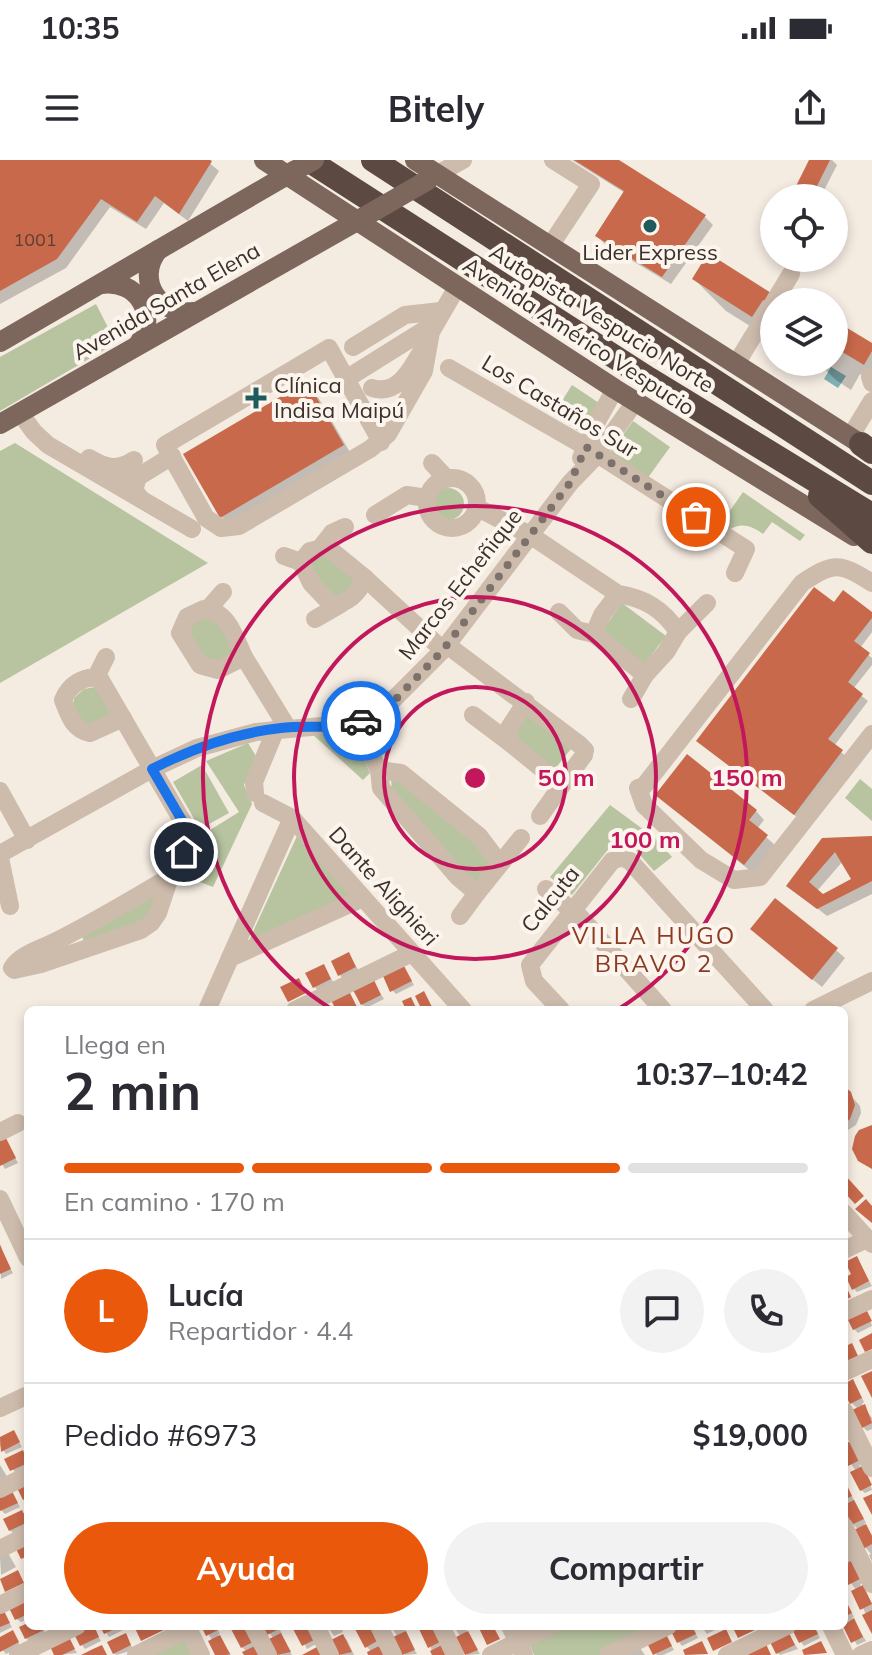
<!DOCTYPE html>
<html lang="es">
<meta charset="utf-8">
<style>
:root{--surface:#fff;--page:#f2f2f3;--text:#2b2b33;--muted:#7c7c81;--line:#e1e1e2;--accent:#ea580c}
body{margin:0;font-family:Mulish,sans-serif;background:var(--page);color:var(--text);height:100vh;display:flex;flex-direction:column;font-size:30px;white-space:nowrap}
*{box-sizing:border-box;margin:0}
p{font-size:26px;color:var(--muted)}
.icon{flex:none;width:44px;height:44px;fill:none;stroke:currentColor;stroke-width:2;stroke-linecap:round;stroke-linejoin:round}
.map{position:relative;flex:1;overflow:hidden}
.panel{position:absolute;left:24px;top:846px;width:824px;height:624px;display:flex;flex-direction:column;background:var(--surface);border-radius:12px;box-shadow:0 4px 12px #0003}
.panel>*{flex:none}
.controls{position:absolute;left:760px;top:24px;display:grid;gap:16px}
.controls a{display:grid;place-items:center;width:88px;height:88px;border-radius:50%;background:var(--surface);box-shadow:0 4px 12px #0003;font-size:40px}
.pin{position:absolute;display:grid;place-items:center;width:68px;height:68px;color:#fff;margin:-34px;border:4px solid #fff;border-radius:50%;box-shadow:0 2px 8px #0007}
.courier{position:absolute;display:grid;place-items:center;width:80px;height:80px;margin:-40px;border:6px solid #1a73e8;border-radius:50%;background:#fff;color:#222;box-shadow:0 2px 10px #0007}
.headline em{font-style:normal;font-weight:700}
.headline div{display:flex;flex-direction:column-reverse}
.headline{display:flex;align-items:center;justify-content:space-between;height:136px;padding:0 40px}
h1{font-size:52px;font-weight:700;line-height:60px}
.bar{display:grid;grid-template-columns:repeat(4,1fr);gap:12px 8px;align-content:center;height:96px;padding:0 40px}
.bar i{height:10px;border-radius:6px;background:var(--line)}
.bar .active{background:var(--accent)}
.bar p{grid-column:span 4}
.line{display:flex;align-items:center;gap:20px;padding:0 40px;border-top:2px solid var(--line)}
.line div{flex:1}
.round{display:grid;place-items:center;flex:none;width:84px;height:84px;border-radius:42px;background:var(--page)}
.button{display:flex;gap:16px;margin-top:auto;padding:16px 40px}
.button a{flex:1;height:92px;border-radius:48px;background:var(--accent);color:#fff;font-size:32px;font-weight:700;line-height:92px;text-align:center}
.button a+a{background:var(--page);color:var(--text)}
.status{display:flex;justify-content:space-between;align-items:center;height:56px;padding:0 40px;background:var(--surface);direction:ltr}
.status svg{height:22px;fill:currentColor}
header{display:flex;justify-content:space-between;align-items:center;height:104px;padding:0 40px;background:var(--surface);font-size:36px;font-weight:700}
.map>svg:first-child{display:block}
.green{fill:#b8c4a0}
.water{fill:#7fb0b2}
.shadow{fill:#0003;fill-rule:evenodd}
.building{fill:#c8694b;fill-rule:evenodd}
.lines{fill:none;stroke-linecap:round;stroke-linejoin:round}
.minor{stroke:#cdbbac;stroke-width:18}
.major{stroke:#7d675c;stroke-width:20}
.highway{stroke:#5c4a42;stroke-width:24}
.major-bridge{stroke:#7d675c;stroke-width:20}
.done{stroke:#7c716b;stroke-width:8;stroke-dasharray:0 14.4}
.route{stroke:#1a73e8;stroke-width:10}
.ring{fill:none;stroke:#c2185b;stroke-width:4}
.poi-dot{fill:#1f5a5e;stroke:#fbf5ee;stroke-width:3}
.labels{text-anchor:middle;stroke-width:8;stroke-linejoin:round;paint-order:stroke}
.number-label{font-size:18px;fill:#5e3e33}
.poi-label{font-size:22px;fill:#3b302b;stroke:#fbf5ee}
.street-label{font-size:22px;fill:#3b302b;stroke:#fbf5ee}
.neighbourhood-label{font-size:24px;letter-spacing:2px;fill:#8c3b22;stroke:#fbf5ee}
.centre{fill:#c2185b;stroke:#fbf5ee;stroke-width:4}
.ring-label{font-size:24px;text-anchor:middle;font-weight:bold;fill:#c2185b;stroke:#fbf5ee;stroke-width:8;stroke-linejoin:round;paint-order:stroke}
</style>
<div class="status"><b>10:35</b><svg viewBox="0 0 49 12"><path d="M0 12V9h3v3zM5 12V6h3v6zM10 12V3h3v9zM15 12V0h3v12zM26 1h20v11H26zM47 4h2v5h-2z"/></svg></div>
<header><svg class="icon" aria-label="menu" viewBox="0 0 24 24"><path d="M4 6h16M4 12h16M4 18h16"/></svg>Bitely<svg class="icon" aria-label="share" viewBox="0 0 24 24"><path d="M12 15V3M7 8l5-5 5 5M5 13v7h14v-7"/></svg></header>
<div class="map">
<svg width="872" height="1495" viewBox="0 0 872 1495">
<rect width="100%" height="100%" fill="#f4ebe1"/>
<g class="green">
<polygon points="96,144 116,183 0,251 0,197"/>
<polygon points="572,225 599,243 580,272 553,255"/>
<polygon points="633,261 670,287 647,319 610,293"/>
<polygon points="15,283 208,403 0,523 0,291"/>
<circle cx="448" cy="344" r="16"/>
<path d="M743,332L805,375L800,381L772,362L763,374C749,364 739,362 725,373L718,368Z"/>
<polygon points="311,396 329,396 357,418 341,438 331,438 309,406"/>
<polygon points="622,443 666,476 643,506 600,474"/>
<polygon points="205,457 222,465 236,492 213,504 185,477 192,460"/>
<polygon points="95,527 114,555 88,567 73,550 74,538 84,529"/>
<polygon points="527,555 571,589 554,610 511,576"/>
<polygon points="350,569 370,613 363,620 311,573"/>
<polygon points="248,583 256,596 244,625 252,644 213,727 182,715 194,680 239,652 206,601"/>
<polygon points="202,605 229,653 200,669 173,622"/>
<polygon points="401,618 475,679 494,703 477,724 462,713 392,630 391,619"/>
<polygon points="860,619 872,629 872,661 845,638"/>
<polygon points="610,645 655,678 672,697 654,711 628,681 614,682 572,735 550,717"/>
<polygon points="297,676 354,734 246,787"/>
<polygon points="155,734 151,753 140,764 88,788 82,777"/>
<polygon points="558,1466 637,1466 641,1475 600,1495 534,1495 529,1484"/>
<polygon points="183,1476 192,1495 144,1495"/>
</g>
<polygon class="water" points="831,207 846,216 838,228 824,219"/>
<g class="shadow">
<polygon points="0,0 206,0 219,11 188,61 164,43 146,69 110,47 66,108 0,144"/>
<polygon points="572,0 615,0 705,57 713,65 671,124 606,85 597,76 625,33"/>
<polygon points="811,0 832,0 837,5 820,38 792,38"/>
<polygon points="694,119 774,142 774,181 726,151"/>
<polygon points="834,162 872,185 872,221 860,214 851,230 836,220 817,202 834,202"/>
<polygon points="306,224 315,232 351,294 230,365 222,357"/>
<polygon points="834,445 872,455 872,472 860,488 872,498 872,505 853,529 868,541 834,586 848,598 801,660 705,587"/>
<polygon points="666,643 756,651 764,660 757,669 775,685 753,713"/>
<path d="M872,678V734L827,756L789,726L823,680ZM843,701L854,719L823,736L817,731Z"/>
<polygon points="761,778 836,790 845,798 822,827"/>
<polygon points="348,794 359,811 343,819 340,815"/>
<polygon points="323,806 334,823 318,831 315,827"/>
<polygon points="404,808 414,825 396,834 392,830"/>
<polygon points="373,822 384,839 366,848 362,844"/>
<polygon points="844,928 860,946 861,953 856,965 845,972"/>
<polygon points="6,981 18,1003 5,1009 0,1001 0,983"/>
<polygon points="0,1084 2,1089 0,1090 13,1113 1,1119"/>
<polygon points="857,1099 872,1126 857,1132 854,1129"/>
<polygon points="869,1155 872,1166 858,1173 854,1169"/>
<polygon points="844,1226 856,1226 864,1242 862,1244 872,1258 872,1269 867,1271 863,1267 858,1249 852,1243"/>
<polygon points="14,1273 22,1287 6,1294 0,1286 0,1279"/>
<polygon points="844,1287 862,1304 859,1305 866,1312 872,1330 865,1333 861,1330 856,1311 844,1294"/>
<polygon points="23,1293 28,1299 28,1308 16,1314 7,1300"/>
<polygon points="0,1305 8,1318 0,1322"/>
<polygon points="844,1321 866,1363 864,1364 872,1375 872,1402 869,1395 871,1394 865,1387 859,1370 853,1364 844,1343"/>
<polygon points="12,1333 20,1347 5,1354 0,1349 0,1339"/>
<polygon points="25,1356 28,1367 14,1374 10,1370"/>
<polygon points="844,1386 862,1423 860,1425 872,1443 872,1470 856,1430 844,1413"/>
<polygon points="8,1393 16,1407 1,1415 0,1397"/>
<polygon points="844,1438 854,1457 852,1458 866,1481 857,1485 844,1461"/>
<polygon points="28,1441 28,1459 21,1462 17,1459"/>
<polygon points="3,1453 12,1467 0,1473 0,1455"/>
<polygon points="28,1465 42,1466 46,1475 30,1482 26,1478"/>
<polygon points="102,1466 123,1466 125,1469 109,1477"/>
<polygon points="203,1466 216,1466 220,1474 218,1475 231,1495 217,1495 213,1481"/>
<polygon points="234,1466 243,1466 259,1495 246,1495 247,1492 242,1487"/>
<polygon points="264,1466 278,1466 282,1474 280,1474 292,1495 279,1495 272,1480 274,1479"/>
<polygon points="295,1466 306,1466 316,1484 307,1489"/>
<polygon points="327,1466 340,1466 343,1472 334,1476"/>
<polygon points="358,1466 368,1466 371,1469 379,1486 377,1487 383,1492 371,1495 372,1492 366,1486"/>
<polygon points="390,1466 403,1466 406,1471 404,1472 417,1494 405,1495 396,1478 398,1477"/>
<polygon points="421,1466 431,1466 443,1486 434,1495"/>
<polygon points="453,1466 466,1466 468,1470 466,1471 480,1494 467,1495 459,1478 461,1477"/>
<polygon points="686,1466 693,1468 698,1478 682,1486 679,1482"/>
<polygon points="701,1466 723,1466 707,1474"/>
<polygon points="808,1466 815,1468 820,1478 804,1486 801,1482"/>
<polygon points="93,1467 101,1481 85,1489 82,1485"/>
<polygon points="13,1473 21,1487 6,1494 0,1487 0,1479"/>
<polygon points="789,1475 798,1489 780,1495 778,1493"/>
<polygon points="125,1476 134,1490 116,1495 114,1493"/>
<polygon points="343,1476 347,1480 354,1495 341,1495 334,1480"/>
<polygon points="666,1476 674,1490 663,1495 656,1495"/>
<polygon points="68,1479 77,1493 57,1495"/>
<polygon points="640,1488 645,1495 626,1495"/>
</g>
<g class="building">
<polygon points="0,0 210,0 212,1 179,54 155,36 137,62 101,39 57,99 0,131"/>
<polygon points="574,0 619,0 706,55 662,117 595,76 624,31"/>
<polygon points="809,0 830,0 811,38 790,38"/>
<polygon points="708,93 776,136 771,144 763,140 752,157 692,119"/>
<polygon points="834,160 872,183 872,191 864,205 834,187"/>
<polygon points="307,221 344,285 220,358 183,294"/>
<polygon points="814,427 834,442 843,430 872,452 872,458 854,481 870,493 848,522 863,534 828,579 843,590 794,655 696,581"/>
<polygon points="687,594 757,650 749,660 768,675 744,705 655,635"/>
<path d="M872,676V721L817,749L786,726L822,678ZM835,692L851,719L823,734L809,722Z"/>
<polygon points="775,738 838,788 812,820 750,769"/>
<polygon points="349,792 356,807 338,816 331,801"/>
<polygon points="324,804 331,819 313,828 305,813"/>
<polygon points="404,806 412,821 390,832 383,816"/>
<polygon points="299,818 306,833 288,842 280,827"/>
<polygon points="374,820 381,835 361,845 353,830"/>
<polygon points="349,831 357,847 350,850 336,850 331,840"/>
<polygon points="424,831 432,847 422,850 415,836"/>
<polygon points="411,837 417,850 406,850 402,841"/>
<polygon points="844,926 851,932 855,945 850,959 844,964"/>
<polygon points="872,965 872,1009 858,1001 852,989 855,976 859,970"/>
<polygon points="6,978 16,998 0,1006 0,981"/>
<polygon points="844,1014 864,1036 855,1044 844,1032"/>
<polygon points="866,1039 872,1046 872,1063 855,1049"/>
<polygon points="0,1085 11,1109 0,1114"/>
<polygon points="857,1096 869,1121 852,1130 846,1117 851,1114 845,1102"/>
<polygon points="844,1122 851,1137 844,1141"/>
<polygon points="866,1149 872,1161 853,1170 847,1158"/>
<polygon points="872,1173 872,1189 865,1192 859,1180"/>
<polygon points="852,1183 858,1196 844,1202 844,1187"/>
<polygon points="872,1211 872,1238 861,1216"/>
<polygon points="853,1219 862,1238 850,1244 844,1233 844,1224"/>
<polygon points="865,1244 872,1263 862,1268 852,1250"/>
<polygon points="14,1270 20,1282 1,1292 0,1277"/>
<polygon points="851,1281 860,1300 848,1306 844,1299 844,1284"/>
<polygon points="23,1290 28,1303 10,1311 4,1299"/>
<polygon points="863,1306 872,1325 860,1331 850,1312"/>
<polygon points="844,1319 852,1336 844,1340"/>
<polygon points="28,1323 28,1338 23,1340 17,1328"/>
<polygon points="12,1331 18,1343 0,1351 0,1336"/>
<polygon points="872,1334 872,1355 863,1338"/>
<polygon points="854,1340 864,1359 851,1365 844,1345"/>
<polygon points="22,1350 28,1362 9,1371 3,1359"/>
<polygon points="866,1364 872,1376 872,1384 863,1389 854,1370"/>
<polygon points="28,1381 28,1396 21,1399 15,1387"/>
<polygon points="851,1401 860,1419 848,1425 844,1417 844,1404"/>
<polygon points="18,1410 24,1423 5,1432 0,1419"/>
<polygon points="863,1425 872,1444 860,1450 851,1431"/>
<polygon points="844,1437 852,1453 844,1457"/>
<polygon points="28,1439 28,1454 15,1460 9,1448"/>
<polygon points="872,1450 872,1474 862,1455"/>
<polygon points="4,1451 10,1463 0,1467 0,1452"/>
<polygon points="854,1458 863,1477 851,1483 843,1466"/>
<polygon points="28,1463 28,1466 42,1466 44,1470 25,1479 19,1467"/>
<polygon points="90,1466 94,1466 99,1477 80,1486 74,1474"/>
<polygon points="100,1466 121,1466 104,1474"/>
<polygon points="134,1466 172,1466 141,1481"/>
<polygon points="201,1466 216,1466 218,1470 206,1476"/>
<polygon points="238,1466 245,1466 253,1482 241,1488 231,1469"/>
<polygon points="262,1466 278,1466 279,1469 267,1475"/>
<polygon points="295,1466 307,1466 314,1480 302,1486 292,1467"/>
<polygon points="361,1466 369,1466 377,1481 365,1488 355,1469"/>
<polygon points="425,1466 432,1466 440,1482 428,1488 419,1469"/>
<polygon points="478,1466 493,1466 500,1479 487,1485"/>
<polygon points="681,1466 692,1466 696,1474 677,1483 671,1471"/>
<polygon points="732,1466 755,1466 757,1469 738,1478"/>
<polygon points="804,1466 814,1466 818,1474 799,1483 793,1471"/>
<polygon points="726,1469 732,1482 713,1491 707,1478"/>
<polygon points="13,1470 19,1482 0,1492 0,1477"/>
<polygon points="406,1471 415,1490 402,1495 393,1477"/>
<polygon points="468,1471 478,1490 465,1495 456,1477"/>
<polygon points="126,1473 131,1485 113,1494 107,1482"/>
<polygon points="281,1473 291,1492 277,1495 269,1479"/>
<polygon points="789,1473 795,1485 776,1494 770,1482"/>
<polygon points="343,1474 352,1492 339,1495 331,1480"/>
<polygon points="666,1474 672,1486 653,1495 647,1483"/>
<polygon points="220,1475 230,1494 227,1495 215,1495 208,1481"/>
<polygon points="69,1477 75,1489 62,1495 54,1495 50,1486"/>
<polygon points="702,1481 708,1494 685,1495 683,1490"/>
<polygon points="821,1481 827,1493 804,1495 802,1490"/>
<polygon points="766,1484 771,1495 743,1495"/>
<polygon points="102,1485 107,1495 81,1495 93,1489"/>
<polygon points="442,1485 447,1495 432,1495 430,1491"/>
<polygon points="255,1486 259,1495 244,1495 242,1492"/>
<polygon points="379,1486 384,1495 368,1495 367,1492"/>
<polygon points="317,1487 321,1495 302,1495"/>
</g>
<g class="lines">
<g class="minor">
<polyline points="438,14 463,0"/>
<polyline points="550,86 591,24 553,0"/>
<polyline points="353,187 405,155 441,151"/>
<polyline points="736,204 791,114"/>
<polyline points="449,208 586,287 746,389 735,413"/>
<polyline points="870,217 872,223"/>
<polyline points="346,219 434,164"/>
<path d="M372,228C401,237 414,202 427,182"/>
<polyline points="20,253 34,272 48,285 192,369"/>
<polyline points="850,277 872,241"/>
<polyline points="381,282 329,188 165,285 206,358 221,368 239,366 370,289 388,274 424,211 431,172 457,127"/>
<path d="M89,298C105,308 118,311 134,300"/>
<polyline points="581,298 595,265 615,229"/>
<polyline points="432,303 447,319"/>
<polyline points="138,317 172,296"/>
<circle cx="452" cy="343" r="25"/>
<polyline points="111,321 138,317 134,330 141,339"/>
<path d="M476,347L530,375L618,434C644,438 663,449 678,472L666,492L645,515L594,474L602,455L618,434"/>
<polyline points="375,355 407,335 427,338"/>
<polyline points="321,387 332,373 345,367"/>
<path d="M284,396L301,402L311,423L331,444C347,445 359,433 365,418L327,387L310,391L301,402"/>
<polyline points="365,418 443,490"/>
<path d="M872,423C839,402 834,402 802,423L644,626L638,628L644,645L701,700L734,720L760,717L872,574"/>
<path d="M204,449C228,451 235,477 244,497L218,510L200,505L180,473L187,457Z"/>
<polyline points="208,449 223,432"/>
<polyline points="559,452 577,470 594,474"/>
<polyline points="315,459 341,444"/>
<polyline points="678,472 707,443"/>
<polyline points="447,485 580,585 585,590 584,595 567,618 552,617 509,582 509,568 526,542"/>
<polyline points="244,497 287,567"/>
<polyline points="96,517 106,497"/>
<polyline points="631,539 645,515"/>
<polyline points="473,555 509,582"/>
<path d="M123,558L90,573C73,569 69,556 63,540C69,525 85,514 100,519L187,669L188,680L170,717L158,753L151,763L141,770L41,804L14,810L12,808C18,797 36,790 48,785C90,765 130,740 170,717"/>
<polyline points="355,563 379,610"/>
<polyline points="0,631 27,680"/>
<polyline points="255,633 254,622 276,569"/>
<polyline points="263,643 292,658 463,850"/>
<polyline points="540,656 567,618"/>
<polyline points="0,694 152,609 197,588 256,572 355,563 386,547 443,490 570,323 597,295 635,242"/>
<polyline points="0,698 10,746"/>
<polyline points="500,704 479,676 401,613 379,610 381,628 458,717 477,733 521,678"/>
<polyline points="546,729 581,758 663,850"/>
<polyline points="460,756 477,733"/>
<polyline points="230,798 363,738"/>
<polyline points="207,850 292,658"/>
<polyline points="295,850 412,793"/>
<polyline points="561,850 534,821 530,805 612,701 621,697 630,701 765,850"/>
<polyline points="813,850 872,821"/>
<polyline points="0,972 18,963"/>
<polyline points="0,1039 28,1098"/>
<polyline points="844,1053 872,1084"/>
<polyline points="844,1090 867,1079"/>
<polyline points="844,1152 872,1139"/>
<polyline points="844,1212 872,1199"/>
<polyline points="0,1248 28,1235"/>
<polyline points="844,1251 872,1308"/>
<polyline points="0,1329 28,1315"/>
<polyline points="844,1366 872,1424"/>
<polyline points="0,1389 28,1375"/>
<polyline points="0,1445 28,1431"/>
<polyline points="187,1466 201,1495"/>
<polyline points="253,1466 268,1495"/>
<polyline points="316,1466 330,1495"/>
<polyline points="379,1466 393,1495"/>
<polyline points="441,1466 455,1495"/>
<polyline points="510,1466 524,1495"/>
<polyline points="831,1466 845,1495"/>
<polyline points="18,1495 77,1466"/>
<polyline points="136,1495 188,1469"/>
<polyline points="491,1495 551,1466"/>
<polyline points="608,1495 668,1466"/>
<polyline points="727,1495 787,1466"/>
<polyline points="861,1495 872,1490"/>
</g>
<g class="major">
<polyline points="264,0 615,229 854,376"/>
<polyline points="415,0 872,291"/>
<path d="M158,90C135,119 158,156 194,152"/>
<path d="M101,124C138,119 159,154 138,185"/>
<polyline points="0,182 294,11"/>
<polyline points="0,264 364,57"/>
</g>
<g class="highway">
<polyline points="308,0 649,219 872,355"/>
<polyline points="373,0 872,323"/>
<polyline points="861,284 872,292"/>
<polyline points="820,336 872,382"/>
</g>
<g class="major-bridge">
<polyline points="294,11 314,0"/>
<polyline points="364,57 428,20"/>
</g>
</g>
<g class="lines">
<polyline class="done" points="361,561 394,541 443,490 570,323 586,287 696,357"/>
<path class="route" d="M184,692L188,680L187,669L152,609C193,588 235,573 281,568C306,565 338,570 361,561"/>
</g>
<g class="ring">
<circle cx="475" cy="618" r="91"/>
<circle cx="475" cy="618" r="181"/>
<path d="M333 850A272 272 0 1 1 617 850"/>
</g>
<g class="poi-dot">
<circle cx="650" cy="66" r="8"/>
<path d="M252 226h8v8h8v8h-8v8h-8v-8h-8v-8h8z"/>
</g>
<g class="labels">
<g class="number-label">
<text x="35" y="86">1001</text>
</g>
<g class="poi-label">
<text x="650" y="100">Lider Express</text>
<text x="274" y="233" text-anchor="start">Clínica<tspan x="274" dy="25">Indisa Maipú</tspan></text>
</g>
<g class="street-label">
<text transform="translate(166 141) rotate(-30)" y="8">Avenida Santa Elena</text>
<text transform="translate(602 158) rotate(32)" y="8">Autopista Vespucio Norte</text>
<text transform="translate(579 176) rotate(33)" y="8">Avenida Américo Vespucio</text>
<text transform="translate(560 246) rotate(31)" y="8">Los Castaños Sur</text>
<text transform="translate(460 424) rotate(-52)" y="8">Marcos Echeñique</text>
<text transform="translate(384 726) rotate(48)" y="8">Dante Alighieri</text>
<text transform="translate(550 739) rotate(-51)" y="8">Calcuta</text>
</g>
<g class="neighbourhood-label">
<text x="654" y="784">VILLA HUGO<tspan x="654" dy="28">BRAVO 2</tspan></text>
</g>
</g>
<circle cx="475" cy="618" r="12" class="centre"/>
<g class="ring-label">
<text x="566" y="626">50 m</text>
<text x="747" y="626">150 m</text>
<text x="645" y="688">100 m</text>
</g>
</svg>
<div class="controls">
<a><svg class="icon" aria-label="locate" viewBox="0 0 24 24"><circle cx="12" cy="12" r="6"/><path d="M12 2v4M12 18v4M2 12h4M18 12h4"/></svg></a>
<a><svg class="icon" aria-label="layers" viewBox="0 0 24 24"><path d="M12 4l9 5-9 5-9-5zM3 14l9 5 9-5"/></svg></a>
</div>
<div class="pin" style="left:696px;top:357px;background:#ea580c"><svg class="icon" aria-label="bag" viewBox="0 0 24 24"><path d="M5 8h14l-1 12H6zM9 8a3 3 0 0 1 6 0"/></svg></div>
<div class="pin" style="left:184px;top:692px;background:#1f2937"><svg class="icon" aria-label="home" viewBox="0 0 24 24"><path d="M3 11l9-7 9 7M6 9v11h12V9"/></svg></div>
<div class="courier" style="left:361px;top:561px"><svg class="icon" aria-label="car" viewBox="0 0 24 24"><path d="M5 17H2v-5l4-1 3-4h7l3 4 3 1v5h-3M9 17h6M6 11h13"/><circle cx="7" cy="17" r="2"/><circle cx="17" cy="17" r="2"/></svg></div>
<section class="panel">
<div class="headline"><div><h1>2 min</h1><p>Llega en</p></div><em>10:37–10:42</em></div>
<div class="bar"><i class="active"></i><i class="active"></i><i class="active"></i><i></i><p>En camino · 170 m</p></div>
<div class="line" style="height:144px"><b class="round" style="background:var(--accent);color:#fff">L</b><div><b>Lucía</b><p>Repartidor · 4.4</p></div><a class="round"><svg class="icon" aria-label="chat" viewBox="0 0 24 24"><path d="M4 5h16v11H9l-5 4z"/></svg></a><a class="round"><svg class="icon" aria-label="phone" viewBox="0 0 24 24"><path d="M5 4h4l2 5-3 2q2 4 5 5l2-3 5 2v4C11 20 4 13 5 4z"/></svg></a></div>
<div class="line" style="height:104px"><div>Pedido #6973</div><b>$19,000</b></div>
<div class="button"><a>Ayuda</a><a>Compartir</a></div>
</section>
</div>
